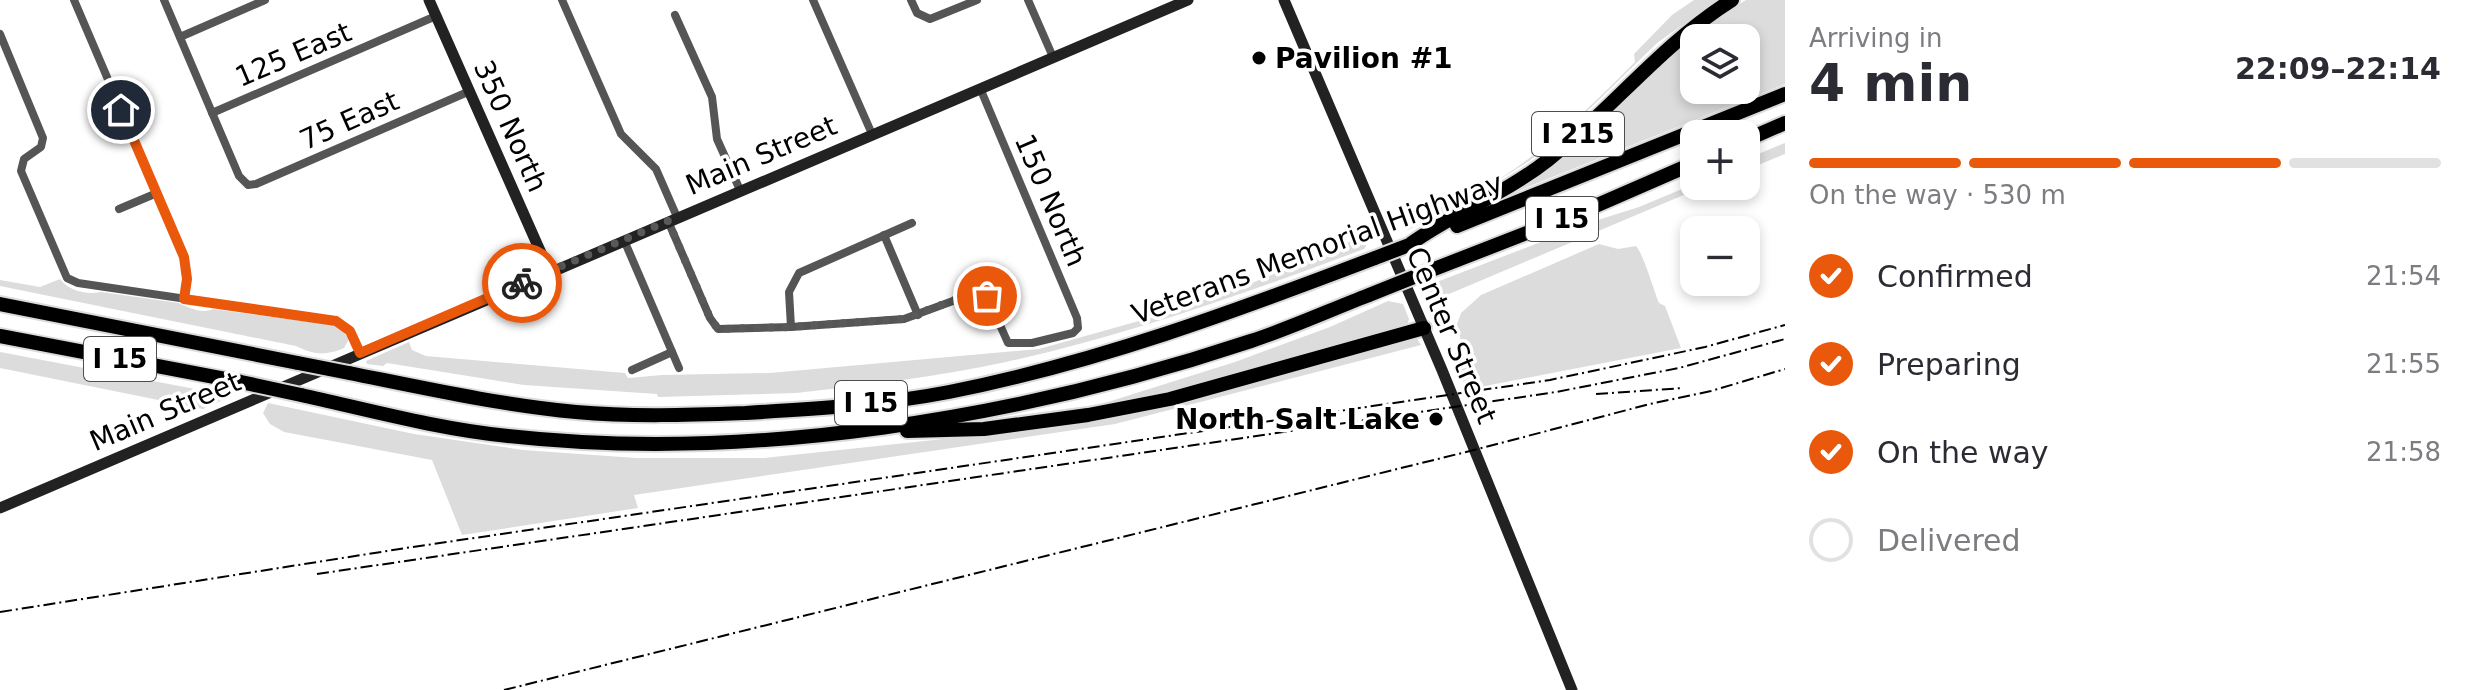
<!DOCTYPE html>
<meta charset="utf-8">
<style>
:root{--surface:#fff;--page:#f7f7f7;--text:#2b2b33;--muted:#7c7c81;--line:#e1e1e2;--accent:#ea580c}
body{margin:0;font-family:"DejaVu Sans",sans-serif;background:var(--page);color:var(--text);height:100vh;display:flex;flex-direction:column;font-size:30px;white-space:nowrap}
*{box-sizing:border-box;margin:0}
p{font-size:26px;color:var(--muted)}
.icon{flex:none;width:44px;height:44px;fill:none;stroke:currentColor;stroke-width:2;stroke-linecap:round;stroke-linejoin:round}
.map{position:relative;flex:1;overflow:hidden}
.details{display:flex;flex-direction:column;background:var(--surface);width:680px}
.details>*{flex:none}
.buttons{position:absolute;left:1680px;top:24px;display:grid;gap:16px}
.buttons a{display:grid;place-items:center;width:80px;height:80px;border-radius:16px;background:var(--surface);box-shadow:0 4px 12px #0003;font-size:40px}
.pin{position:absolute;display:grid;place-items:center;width:68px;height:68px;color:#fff;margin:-34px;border:4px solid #fff;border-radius:50%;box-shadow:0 2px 8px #0007}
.courier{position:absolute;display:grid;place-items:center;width:80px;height:80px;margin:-40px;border:6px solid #ea580c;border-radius:50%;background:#fff;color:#222;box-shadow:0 2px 10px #0007}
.overview em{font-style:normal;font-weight:700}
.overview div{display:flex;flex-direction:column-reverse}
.overview{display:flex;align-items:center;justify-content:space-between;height:136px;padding:0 24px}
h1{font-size:52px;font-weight:700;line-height:60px}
.bar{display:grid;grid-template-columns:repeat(4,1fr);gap:12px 8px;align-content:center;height:96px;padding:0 24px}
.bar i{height:10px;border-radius:6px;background:var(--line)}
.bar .selected{background:var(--accent)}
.bar p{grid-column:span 4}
ol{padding:0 24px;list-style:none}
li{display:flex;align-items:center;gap:24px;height:88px}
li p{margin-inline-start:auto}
li .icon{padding:8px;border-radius:50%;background:var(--accent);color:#fff;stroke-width:4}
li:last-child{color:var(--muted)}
li i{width:44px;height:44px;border:4px solid var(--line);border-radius:50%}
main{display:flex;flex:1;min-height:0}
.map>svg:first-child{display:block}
.green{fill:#dcdcdc;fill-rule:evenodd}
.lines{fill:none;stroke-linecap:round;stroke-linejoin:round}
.highway-casing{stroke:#dbdbdb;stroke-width:18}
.street{stroke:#555;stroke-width:8}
.secondary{stroke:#222;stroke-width:11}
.highway{stroke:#000;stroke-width:14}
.rail{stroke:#000;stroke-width:2;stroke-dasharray:12 4 2 4;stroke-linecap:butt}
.highway-bridge-casing{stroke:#dbdbdb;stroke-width:18;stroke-linecap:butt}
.highway-bridge{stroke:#000;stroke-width:14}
.done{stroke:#595959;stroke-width:8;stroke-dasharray:0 14.4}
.route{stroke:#ea580c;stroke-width:10}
.poi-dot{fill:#000;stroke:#fff;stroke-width:3}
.labels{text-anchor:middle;stroke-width:7;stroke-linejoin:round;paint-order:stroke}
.shield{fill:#fff;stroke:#4c4c4c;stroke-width:2}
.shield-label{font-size:26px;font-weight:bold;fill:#000}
.street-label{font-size:28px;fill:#000;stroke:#fff}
.poi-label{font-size:28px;font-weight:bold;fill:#000;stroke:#fff;text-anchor:start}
</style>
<main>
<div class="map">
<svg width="1785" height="690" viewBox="0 0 1785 690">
<rect width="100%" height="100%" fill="#fff"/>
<g class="green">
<path d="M1694,0H1717L1657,43L1566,132L1529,161L1457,206L1406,231C1432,205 1473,196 1504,176C1553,144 1594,103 1635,62L1634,54L1672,15Z"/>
<path d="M1746,0H1785V84L1508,195L1546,170L1697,31ZM1694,38H1746V90H1694Z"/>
<polygon points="1785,143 1785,154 1746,170 1746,159"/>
<polygon points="1694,184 1694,186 1705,186 1430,302 1429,285 1598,220 1639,207"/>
<path d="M1363,236L1366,246L1364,249C1247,293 1129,335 1006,362C937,377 866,385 796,393L658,397L657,394L524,385L387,363L383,366L367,364L366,361L409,342L412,350L426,356L625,373L628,378L662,375L770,373L1039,349L1153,317L1245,286Z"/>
<path d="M1599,244L1618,249L1636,246C1643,253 1654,291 1659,303L1665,306L1681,348L1470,389L1454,371L1465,366L1469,360L1456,327L1461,313L1481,295Z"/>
<path d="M60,279C69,291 86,295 101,292L179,303C188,308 203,314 213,309L333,325L343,331L349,339L344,348C326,356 314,355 296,346L0,286V280L40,287Z"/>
<polygon points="1388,301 1403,304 1409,319 1408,323 1304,356 1180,388 1095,406 1235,362 1330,327"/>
<polygon points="1416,337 1421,345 1115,424 634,495 638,508 462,535 432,460 284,432 270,424 263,413 268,403 414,434 523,450 636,458 764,458 981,435"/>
<polygon points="0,352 232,396 203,409 0,368"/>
</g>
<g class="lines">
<g class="highway-casing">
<g id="highway">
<polyline points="1746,140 1785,123"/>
<polyline points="1457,226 1785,94"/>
<path d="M1409,245C1453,213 1505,194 1548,160C1612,109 1662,44 1732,0"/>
<polyline points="1429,271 1586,210 1694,163"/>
<polyline points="0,304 298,363"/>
<polyline points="0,336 241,382"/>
<path d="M349,373C424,388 500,405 576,412C632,417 689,415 745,413C813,409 882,405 949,392C1096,363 1236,311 1375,258"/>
<path d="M301,395C369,410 438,429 508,436C751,463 1020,418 1251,341C1291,328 1330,310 1369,295"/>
<polyline points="907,431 984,429 1088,415 1170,399 1424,328"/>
</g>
</g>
<g class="street">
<polyline points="74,0 184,257 187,274 184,299"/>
<polyline points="164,0 239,176 248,185 256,184 470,91"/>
<polyline points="562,0 621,134 656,169 677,217"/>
<polyline points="813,0 872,134"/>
<polyline points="911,0 917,13 930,19 977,0"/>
<polyline points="1028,0 1053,57"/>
<polyline points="675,15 712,97 717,139 740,190"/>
<polyline points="0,34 43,138 41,147 24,159 21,171 67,278 78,283 336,321 350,331 360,353"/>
<polyline points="180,37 265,0"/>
<polyline points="212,113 436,16"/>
<polyline points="119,209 157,193"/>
<polyline points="668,221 710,318 718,329 791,327 904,319 980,291 988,298 1008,343 1032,343 1073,333 1078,328 1077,318 980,88"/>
<polyline points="884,235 918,315"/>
<polyline points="624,240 679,368"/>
<polyline points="791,327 789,292 799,273 912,223"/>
<polyline points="632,370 672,352"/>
</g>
<g class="secondary">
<polyline points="429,0 549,271"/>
<polyline points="1284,0 1442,370 1572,690"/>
<polyline points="0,508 1188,0"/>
</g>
<use href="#highway" class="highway"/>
<g class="rail">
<polyline points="1596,394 1683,388"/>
<polyline points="317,574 1556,392 1679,368 1785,339"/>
<polyline points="0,612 406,548 1550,380 1705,347 1785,325"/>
<polyline points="504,690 1474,450 1650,404 1711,391 1785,369"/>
</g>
<g class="highway-bridge-casing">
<g id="highway-bridge">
<polyline points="1375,258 1409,245"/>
<polyline points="1369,295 1429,271"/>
<polyline points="298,363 349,373"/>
<polyline points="241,382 301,395"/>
</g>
</g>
<use href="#highway-bridge" class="highway-bridge"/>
</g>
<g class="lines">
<polyline class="done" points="522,283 668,221 710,318 718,329 791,327 904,319 976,292 982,292 987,296"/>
<polyline class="route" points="121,110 184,257 187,279 184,299 336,321 350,331 360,353 522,283"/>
</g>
<g class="poi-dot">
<circle cx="1259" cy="58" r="8"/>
<circle cx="1436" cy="419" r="8"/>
</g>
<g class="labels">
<g class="shield">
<rect x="1532" y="112" width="92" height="44" rx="6"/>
<rect x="1526" y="197" width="72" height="44" rx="6"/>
<rect x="84" y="337" width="72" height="44" rx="6"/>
<rect x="835" y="381" width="72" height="44" rx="6"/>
</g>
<g class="shield-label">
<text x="1578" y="143">I 215</text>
<text x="1562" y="228">I 15</text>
<text x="120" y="368">I 15</text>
<text x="871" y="412">I 15</text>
</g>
<g class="street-label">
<text transform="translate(293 54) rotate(-23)" y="10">125 East</text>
<text transform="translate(349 120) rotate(-24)" y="10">75 East</text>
<text transform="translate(511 126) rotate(66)" y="10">350 North</text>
<text transform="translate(761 155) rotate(-23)" y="10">Main Street</text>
<text transform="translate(1051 200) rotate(67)" y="10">150 North</text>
<text transform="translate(1317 248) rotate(-20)" y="10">Veterans Memorial Highway</text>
<text transform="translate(1452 335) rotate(67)" y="10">Center Street</text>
<text transform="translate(165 411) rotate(-23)" y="10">Main Street</text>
</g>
<g class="poi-label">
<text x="1275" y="68">Pavilion #1</text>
<text x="1420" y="429" text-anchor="end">North Salt Lake</text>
</g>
</g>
</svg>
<div class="buttons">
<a><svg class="icon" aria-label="layers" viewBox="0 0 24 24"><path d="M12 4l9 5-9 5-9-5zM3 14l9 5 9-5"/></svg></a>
<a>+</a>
<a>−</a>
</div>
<div class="pin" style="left:987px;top:296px;background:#ea580c"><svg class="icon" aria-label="bag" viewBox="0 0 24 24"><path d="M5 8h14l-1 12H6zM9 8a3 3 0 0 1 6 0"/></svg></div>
<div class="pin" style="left:121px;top:110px;background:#1f2937"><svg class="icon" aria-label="home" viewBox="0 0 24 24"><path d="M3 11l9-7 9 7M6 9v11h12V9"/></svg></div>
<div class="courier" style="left:522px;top:283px"><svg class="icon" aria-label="bike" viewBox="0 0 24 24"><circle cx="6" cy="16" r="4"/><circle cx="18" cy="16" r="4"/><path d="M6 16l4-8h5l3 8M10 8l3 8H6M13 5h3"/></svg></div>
</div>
<section class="details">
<div class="overview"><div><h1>4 min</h1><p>Arriving in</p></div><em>22:09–22:14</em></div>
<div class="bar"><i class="selected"></i><i class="selected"></i><i class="selected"></i><i></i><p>On the way · 530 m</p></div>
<ol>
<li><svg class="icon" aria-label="check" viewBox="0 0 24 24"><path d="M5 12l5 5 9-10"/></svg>Confirmed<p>21:54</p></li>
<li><svg class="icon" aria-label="check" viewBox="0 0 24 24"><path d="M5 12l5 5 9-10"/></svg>Preparing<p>21:55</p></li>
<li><svg class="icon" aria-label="check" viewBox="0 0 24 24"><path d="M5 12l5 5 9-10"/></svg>On the way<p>21:58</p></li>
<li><i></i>Delivered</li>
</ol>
</section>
</main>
